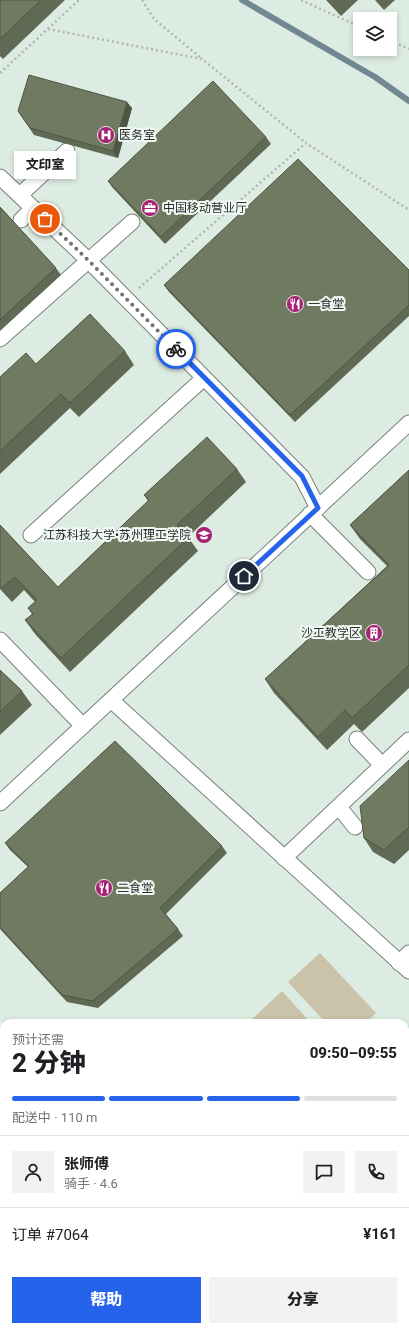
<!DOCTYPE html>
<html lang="zh">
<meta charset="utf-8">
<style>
:root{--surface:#fff;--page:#f2f2f2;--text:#202124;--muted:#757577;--line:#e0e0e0;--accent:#2563eb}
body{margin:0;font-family:Roboto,"Noto Sans SC",sans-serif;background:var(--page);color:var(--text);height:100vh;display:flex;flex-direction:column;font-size:15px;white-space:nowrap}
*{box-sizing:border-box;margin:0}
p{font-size:13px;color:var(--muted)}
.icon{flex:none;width:22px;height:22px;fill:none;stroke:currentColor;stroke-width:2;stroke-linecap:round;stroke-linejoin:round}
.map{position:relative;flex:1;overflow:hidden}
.drawer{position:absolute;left:0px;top:1019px;width:409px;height:312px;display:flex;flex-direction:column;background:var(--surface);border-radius:12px 12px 0 0;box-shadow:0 2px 6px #0003}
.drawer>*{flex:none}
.buttons{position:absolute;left:353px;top:12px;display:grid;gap:8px}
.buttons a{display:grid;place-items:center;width:44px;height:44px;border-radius:0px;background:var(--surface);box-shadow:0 2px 6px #0003;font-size:20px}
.pin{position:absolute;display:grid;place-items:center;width:34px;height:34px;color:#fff;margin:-17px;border:2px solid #fff;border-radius:50%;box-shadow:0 1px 4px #0007}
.courier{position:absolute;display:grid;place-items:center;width:40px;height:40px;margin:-20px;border:3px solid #2563eb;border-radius:50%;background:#fff;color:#222;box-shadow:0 1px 5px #0007}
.bubble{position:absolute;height:28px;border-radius:0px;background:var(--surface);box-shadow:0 2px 6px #0003;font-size:13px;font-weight:800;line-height:28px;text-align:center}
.summary em{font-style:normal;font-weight:800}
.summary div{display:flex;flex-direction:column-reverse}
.summary{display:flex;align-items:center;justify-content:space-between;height:68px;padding:0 12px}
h1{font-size:26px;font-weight:800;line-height:30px}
.bar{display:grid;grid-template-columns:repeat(4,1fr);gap:6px 4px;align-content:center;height:48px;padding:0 12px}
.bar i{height:5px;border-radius:3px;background:var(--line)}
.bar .on{background:var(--accent)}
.bar p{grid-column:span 4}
.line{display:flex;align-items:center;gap:10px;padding:0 12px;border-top:1px solid var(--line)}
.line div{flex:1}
.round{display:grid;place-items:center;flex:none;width:42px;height:42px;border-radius:0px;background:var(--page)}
.cta{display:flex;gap:8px;margin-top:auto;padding:8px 12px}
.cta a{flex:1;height:46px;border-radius:0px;background:var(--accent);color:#fff;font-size:16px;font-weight:800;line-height:46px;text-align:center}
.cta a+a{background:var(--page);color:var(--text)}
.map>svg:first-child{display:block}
.built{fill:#ddece3;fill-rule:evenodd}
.green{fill:#cbc3a9}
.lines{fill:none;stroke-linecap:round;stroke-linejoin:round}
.stream{stroke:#718792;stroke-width:6}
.street-casing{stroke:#79817d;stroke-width:17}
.secondary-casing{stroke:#79817d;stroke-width:23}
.path{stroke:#b0b7b3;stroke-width:2.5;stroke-dasharray:2 3;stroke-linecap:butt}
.street{stroke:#fff;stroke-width:15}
.secondary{stroke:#fff;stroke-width:21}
.wall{fill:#5f6953}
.shaded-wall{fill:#4e5543}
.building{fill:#6f7a60;stroke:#4e5543}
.done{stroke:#6f7471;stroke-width:4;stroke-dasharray:0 7.2}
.route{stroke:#2563eb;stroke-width:5}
.labels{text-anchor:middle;stroke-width:4;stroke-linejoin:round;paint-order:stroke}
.poi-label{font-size:12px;fill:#2a2d2b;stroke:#f0f9f4;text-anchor:start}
</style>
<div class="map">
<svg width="409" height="1331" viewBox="0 0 409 1331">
<rect width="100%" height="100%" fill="#f0f9f4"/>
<path class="built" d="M0,0H409V1331H341L336,1327H405V1023H4V1025L0,1021ZM360,19H390V49H360Z"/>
<g class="green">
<polygon points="320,953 376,1013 366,1023 326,1023 288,982"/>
<polygon points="282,991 311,1023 252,1023 250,1021"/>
<polygon points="405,1043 409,1047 409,1111 405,1106"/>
</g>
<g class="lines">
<polyline class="stream" points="242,0 375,77 409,101"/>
<g class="street-casing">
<g id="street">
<polyline points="0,177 89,261 302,477 318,508"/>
<polyline points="20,195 67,151"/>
<polyline points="21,220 33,208"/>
<polyline points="0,339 132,222"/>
<polyline points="310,514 368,572"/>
<polyline points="31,535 204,378"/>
<polyline points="0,640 83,726"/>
<polyline points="111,700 409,971"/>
<polyline points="357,739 382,765"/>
<polyline points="0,803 409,423"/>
<polyline points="339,807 355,827"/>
<polyline points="284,858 409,740"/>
<polyline points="399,963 409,953"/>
</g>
</g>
<g class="secondary-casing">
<g id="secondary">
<polyline points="0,1089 4,1093"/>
<polyline points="0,1138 4,1142"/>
<polyline points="215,1327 220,1331"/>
<polyline points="267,1327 272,1331"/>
</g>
</g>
<g class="path">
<polyline points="142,0 154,19 201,58"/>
<polyline points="301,0 360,27"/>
<polyline points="48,29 202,59 306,143"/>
<polyline points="390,40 409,49"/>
<polyline points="0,73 79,0"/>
<polyline points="139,288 306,143 409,210"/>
</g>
<use href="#street" class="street"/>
<use href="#secondary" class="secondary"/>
</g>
<g class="wall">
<polygon points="0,0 65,0 3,59 0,56"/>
<polygon points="326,0 358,0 341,16"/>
<polygon points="375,0 395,0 384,10"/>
<polygon points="132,108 118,158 34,135 18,111"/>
<polygon points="266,137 271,144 165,244 112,187 108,181"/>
<polygon points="0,207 56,268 61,275 0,331"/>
<polygon points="409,270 409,316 295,422 169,292 164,285"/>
<polygon points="125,351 134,365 79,417 70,408 0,474 0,377 36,364"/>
<polygon points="237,469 246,482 188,537 198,551 70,672 35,634 25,620 32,614 28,608 35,602 24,590 12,602 0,589 0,525 58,587 148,501 144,495"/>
<polygon points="409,470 409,688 362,732 354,724 327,750 274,693 265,679 387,566 360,539 350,525"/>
<polygon points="0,670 22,691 32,705 0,735"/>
<polygon points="409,760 409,850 394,864 373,852 364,838"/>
<polygon points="5,843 222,846 227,853 166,914 178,929 183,936 98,1008 67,1002 0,929 0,893 28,867 10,850"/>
</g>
<polygon class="shaded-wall" points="127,102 132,108 118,158 113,151"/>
<g class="building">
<polygon points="0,0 41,0 0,39"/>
<polygon points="29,75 127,102 113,151 30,128 18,111"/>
<polygon points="213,81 266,137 161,237 108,181"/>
<polygon points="298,159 409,270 409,305 290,415 164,285"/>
<polygon points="0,207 56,268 0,320"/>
<polygon points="90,314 125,351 70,403 61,394 0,451 0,377 26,353 36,364"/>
<polygon points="207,437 237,469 177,525 188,538 61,658 25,620 33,614 28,608 37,600 15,577 2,588 0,586 0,525 58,587 149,500 144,495"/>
<polygon points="409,470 409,665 352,718 345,710 318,737 265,679 389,565 350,525"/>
<polygon points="0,670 22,691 0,712"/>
<polygon points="115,741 222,846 160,908 178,929 93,1001 62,995 0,927 0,893 29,866 5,843"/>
<polygon points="409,760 409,827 384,850 364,838 360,806"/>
</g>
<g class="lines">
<polyline class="done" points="45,219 89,261 176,349"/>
<polyline class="route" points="176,349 302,476 318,508 244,576"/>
</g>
<defs>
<g id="hospital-disc" transform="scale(0.9)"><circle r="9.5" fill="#a42372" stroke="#f0f9f4"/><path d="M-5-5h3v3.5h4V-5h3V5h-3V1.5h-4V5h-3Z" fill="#fff"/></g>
<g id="office-disc" transform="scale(0.9)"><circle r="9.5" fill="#a42372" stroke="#f0f9f4"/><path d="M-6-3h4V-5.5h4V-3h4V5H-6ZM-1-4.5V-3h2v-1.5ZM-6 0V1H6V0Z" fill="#fff"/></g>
<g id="restaurant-disc" transform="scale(0.9)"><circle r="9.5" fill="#a42372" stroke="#f0f9f4"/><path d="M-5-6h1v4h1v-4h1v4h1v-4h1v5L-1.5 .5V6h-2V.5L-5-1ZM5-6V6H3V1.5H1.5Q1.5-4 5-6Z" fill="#fff"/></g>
<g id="school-disc" transform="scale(0.9)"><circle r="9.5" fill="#a42372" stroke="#f0f9f4"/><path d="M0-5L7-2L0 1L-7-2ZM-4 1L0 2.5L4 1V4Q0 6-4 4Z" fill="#fff"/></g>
<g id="building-disc" transform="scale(0.9)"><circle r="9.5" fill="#a42372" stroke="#f0f9f4"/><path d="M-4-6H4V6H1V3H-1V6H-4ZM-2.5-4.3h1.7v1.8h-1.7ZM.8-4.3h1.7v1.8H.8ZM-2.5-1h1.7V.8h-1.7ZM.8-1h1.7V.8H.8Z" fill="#fff"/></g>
</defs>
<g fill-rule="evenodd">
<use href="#hospital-disc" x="106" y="135"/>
<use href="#office-disc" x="150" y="208"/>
<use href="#restaurant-disc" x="295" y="304"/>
<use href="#school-disc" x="204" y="535"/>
<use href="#building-disc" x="374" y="633"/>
<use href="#restaurant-disc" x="104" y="888"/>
</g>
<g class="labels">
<g class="poi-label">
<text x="119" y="139">医务室</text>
<text x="163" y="212">中国移动营业厅</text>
<text x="308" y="308">一食堂</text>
<text x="191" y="539" text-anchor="end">江苏科技大学•苏州理工学院</text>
<text x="361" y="637" text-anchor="end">沙工教学区</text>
<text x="117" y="892">二食堂</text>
</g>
</g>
</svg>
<div class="buttons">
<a><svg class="icon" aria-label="layers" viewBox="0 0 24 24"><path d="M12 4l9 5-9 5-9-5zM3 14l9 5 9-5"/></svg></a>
</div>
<div class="pin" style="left:45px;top:219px;background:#ea580c"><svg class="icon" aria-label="bag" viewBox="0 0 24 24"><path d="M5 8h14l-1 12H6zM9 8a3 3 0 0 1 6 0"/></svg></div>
<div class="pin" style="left:244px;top:576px;background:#1f2937"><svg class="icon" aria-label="home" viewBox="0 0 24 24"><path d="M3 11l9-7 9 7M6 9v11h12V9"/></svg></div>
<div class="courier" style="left:176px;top:349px"><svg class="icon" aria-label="bike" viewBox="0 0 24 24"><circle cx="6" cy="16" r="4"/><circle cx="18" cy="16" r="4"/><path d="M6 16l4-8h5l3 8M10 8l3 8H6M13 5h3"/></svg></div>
<div class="bubble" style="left:14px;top:151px;width:62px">文印室</div>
<section class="drawer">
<div class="summary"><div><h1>2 分钟</h1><p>预计还需</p></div><em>09:50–09:55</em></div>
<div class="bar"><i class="on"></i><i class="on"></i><i class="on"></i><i></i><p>配送中 · 110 m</p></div>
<div class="line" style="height:72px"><a class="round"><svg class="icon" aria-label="person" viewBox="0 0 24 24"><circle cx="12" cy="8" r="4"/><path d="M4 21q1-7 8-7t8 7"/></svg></a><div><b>张师傅</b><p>骑手 · 4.6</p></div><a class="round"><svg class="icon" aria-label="chat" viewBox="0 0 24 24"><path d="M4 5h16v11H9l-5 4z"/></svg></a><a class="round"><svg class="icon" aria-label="phone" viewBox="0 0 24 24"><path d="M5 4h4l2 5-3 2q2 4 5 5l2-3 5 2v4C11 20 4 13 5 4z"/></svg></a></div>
<div class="line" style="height:52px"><div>订单 #7064</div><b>¥161</b></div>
<div class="cta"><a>帮助</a><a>分享</a></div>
</section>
</div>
